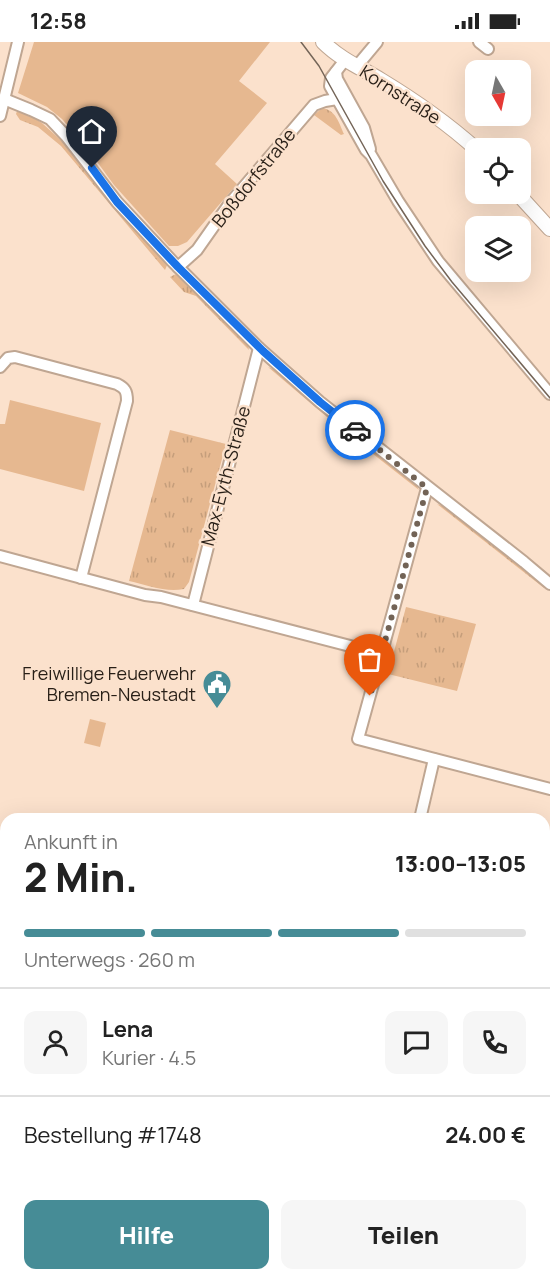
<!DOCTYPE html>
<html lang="de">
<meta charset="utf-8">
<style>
:root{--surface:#fff;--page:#f6f6f6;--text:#222;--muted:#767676;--line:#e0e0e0;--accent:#468c96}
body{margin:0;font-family:Manrope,sans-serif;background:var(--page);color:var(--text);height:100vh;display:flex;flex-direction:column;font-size:22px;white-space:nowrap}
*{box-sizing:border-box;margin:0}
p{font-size:20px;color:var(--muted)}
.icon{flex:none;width:33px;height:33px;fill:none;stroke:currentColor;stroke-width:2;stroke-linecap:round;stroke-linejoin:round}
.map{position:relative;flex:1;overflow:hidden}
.drawer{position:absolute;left:0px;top:771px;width:550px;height:468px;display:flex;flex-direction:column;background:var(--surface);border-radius:18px 18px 0 0;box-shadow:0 6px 24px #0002}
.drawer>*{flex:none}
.needle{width:39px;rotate:171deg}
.buttons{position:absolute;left:465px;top:18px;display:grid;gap:12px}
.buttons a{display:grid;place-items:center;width:66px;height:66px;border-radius:12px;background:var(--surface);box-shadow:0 6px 24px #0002;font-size:30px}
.pin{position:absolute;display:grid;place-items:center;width:51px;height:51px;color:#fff;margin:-62px -26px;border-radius:50% 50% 50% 0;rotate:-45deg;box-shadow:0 0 6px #0007}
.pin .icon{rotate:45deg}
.courier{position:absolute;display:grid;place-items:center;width:60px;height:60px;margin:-30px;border:4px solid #1a73e8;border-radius:50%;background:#fff;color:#222;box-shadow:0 2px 8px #0007}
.summary em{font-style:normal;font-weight:800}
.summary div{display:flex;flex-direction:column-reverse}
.summary{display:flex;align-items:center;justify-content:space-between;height:102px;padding:0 24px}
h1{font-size:39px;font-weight:800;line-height:45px}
.bar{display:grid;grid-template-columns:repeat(4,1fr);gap:9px 6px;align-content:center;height:72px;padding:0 24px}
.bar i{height:8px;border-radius:4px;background:var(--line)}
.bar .selected{background:var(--accent)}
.bar p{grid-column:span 4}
.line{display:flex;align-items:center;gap:15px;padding:0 24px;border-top:2px solid var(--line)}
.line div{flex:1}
.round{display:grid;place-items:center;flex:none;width:63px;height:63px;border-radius:12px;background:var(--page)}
.button{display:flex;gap:12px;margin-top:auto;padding:12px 24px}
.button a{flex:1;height:69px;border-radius:12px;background:var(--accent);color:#fff;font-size:24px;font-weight:800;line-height:69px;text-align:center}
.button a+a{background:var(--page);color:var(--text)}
.status{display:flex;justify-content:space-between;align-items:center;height:42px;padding:0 30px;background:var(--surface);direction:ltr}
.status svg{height:16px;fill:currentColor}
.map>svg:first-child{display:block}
.grass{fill:url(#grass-tufts)}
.green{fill:#e6b890}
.water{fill:url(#water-ripples)}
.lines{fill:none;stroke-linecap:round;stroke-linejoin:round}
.street-casing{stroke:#bfa692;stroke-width:14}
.secondary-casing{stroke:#bfa692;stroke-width:16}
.street{stroke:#fff;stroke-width:10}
.secondary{stroke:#fff;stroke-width:14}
.tram{stroke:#746558;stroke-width:1.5}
.done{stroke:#726356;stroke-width:6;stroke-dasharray:0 10.8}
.route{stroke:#1a73e8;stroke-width:8}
.labels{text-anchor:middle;stroke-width:5;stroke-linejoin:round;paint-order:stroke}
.street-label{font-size:18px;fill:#281f17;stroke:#fbe1cc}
.poi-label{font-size:18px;fill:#281f17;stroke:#fbe1cc;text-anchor:end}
</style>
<div class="status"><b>12:58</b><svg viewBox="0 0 49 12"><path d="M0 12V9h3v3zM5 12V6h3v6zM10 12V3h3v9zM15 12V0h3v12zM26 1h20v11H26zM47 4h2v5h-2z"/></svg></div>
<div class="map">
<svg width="550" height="1239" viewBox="0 0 550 1239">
<defs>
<pattern id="grass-tufts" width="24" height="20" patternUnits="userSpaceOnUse" patternTransform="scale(1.5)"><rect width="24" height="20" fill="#e6b890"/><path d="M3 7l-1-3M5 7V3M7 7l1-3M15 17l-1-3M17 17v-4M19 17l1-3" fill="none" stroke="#c59e7b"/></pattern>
<pattern id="water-ripples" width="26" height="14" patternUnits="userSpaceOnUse" patternTransform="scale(1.5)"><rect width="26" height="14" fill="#3cb2c1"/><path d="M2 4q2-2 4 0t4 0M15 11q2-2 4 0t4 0" fill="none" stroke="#32909c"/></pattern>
</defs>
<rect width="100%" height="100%" fill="#fbe1cc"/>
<g class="grass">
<path d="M322,66C336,68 339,81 344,92L341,93L314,73Z"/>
<polygon points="17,69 26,71 42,81 64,101 168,221 165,228 61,104 38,85 20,78 16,72"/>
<polygon points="178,231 248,303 249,308 196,254 184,250 170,235"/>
<polygon points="268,325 278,329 343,385 415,441 419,448 341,387"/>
<path d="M170,388L226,402L189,540L184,547C166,551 147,543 129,539Z"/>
<polygon points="437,462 448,466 542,541 544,546"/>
<polygon points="406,565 476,582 457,649 388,632"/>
</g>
<g class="green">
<polygon points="34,0 270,0 239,39 267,61 215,122 237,142 187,200 178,204 169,204 114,143 87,106 62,77 47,65 18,51"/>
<polygon points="10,358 101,381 84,449 0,427 0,382 5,382"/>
<polygon points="90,677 106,681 100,705 84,701"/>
<polygon points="550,825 550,913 545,934 545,845"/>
<polygon points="0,853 6,854 6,931 0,930"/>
<polygon points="544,1053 550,1056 550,1121 545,1119"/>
<polygon points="6,1211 6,1233 461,1233 474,1239 0,1239 0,1212"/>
</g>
<g class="water">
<polygon points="0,930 6,931 6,1182 0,1183"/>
<polygon points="545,1119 550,1121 550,1239 474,1239 461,1233 544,1233"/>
</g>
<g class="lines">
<g class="street-casing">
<g id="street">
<polyline points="479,0 488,7"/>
<polyline points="345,18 331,36 330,44 366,108 371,113 398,159 438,219 550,352"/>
<polyline points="357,24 377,0"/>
<polyline points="336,30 337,37 364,86 370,107"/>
<polyline points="4,57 31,68 50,77 66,94 117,160 173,220 259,306 320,360 524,520 550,542"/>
<polyline points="0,74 18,0"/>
<polyline points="178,225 197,208 230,161 314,63 325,59 337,57"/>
<path d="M0,325L8,316L15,315L117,342C125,346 127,349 127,359L81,536"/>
<polyline points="427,446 358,697 550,747"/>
<polyline points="0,514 145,553 161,555 381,612"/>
<polyline points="193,563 259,306"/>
<polyline points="420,777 434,717"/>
</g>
</g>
<g class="secondary-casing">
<g id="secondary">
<path d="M323,0C340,17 361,26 381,38C414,58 447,81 476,107"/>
<polyline points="518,152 550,187"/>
</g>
</g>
<use href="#street" class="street"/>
<use href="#secondary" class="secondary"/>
<polyline class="tram" points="301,0 319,24 383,139 425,204 452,240 550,356"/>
</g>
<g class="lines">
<polyline class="done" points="355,388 427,446 370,654"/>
<polyline class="route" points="92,126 117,160 178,225 263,309 320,360 355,388"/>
</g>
<defs>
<g id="civic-pin" transform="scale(1.5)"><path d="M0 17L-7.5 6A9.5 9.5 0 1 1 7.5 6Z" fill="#468c96" stroke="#fbe1cc"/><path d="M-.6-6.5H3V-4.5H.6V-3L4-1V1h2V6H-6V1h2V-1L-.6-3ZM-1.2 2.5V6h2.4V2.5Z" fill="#fff"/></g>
</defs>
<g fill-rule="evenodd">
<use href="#civic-pin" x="217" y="642"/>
</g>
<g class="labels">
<g class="street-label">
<text transform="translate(400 53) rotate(33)" y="6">Kornstraße</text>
<text transform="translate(254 136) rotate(-51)" y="6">Boßdorfstraße</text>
<text transform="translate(226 434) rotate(-75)" y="6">Max-Eyth-Straße</text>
</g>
<g class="poi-label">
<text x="196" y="638">Freiwillige Feuerwehr<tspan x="196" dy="21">Bremen-Neustadt</tspan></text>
</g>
</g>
</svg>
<div class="buttons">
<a><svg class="needle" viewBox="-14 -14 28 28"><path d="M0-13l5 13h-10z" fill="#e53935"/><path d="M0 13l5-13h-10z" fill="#767676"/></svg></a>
<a><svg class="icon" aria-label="locate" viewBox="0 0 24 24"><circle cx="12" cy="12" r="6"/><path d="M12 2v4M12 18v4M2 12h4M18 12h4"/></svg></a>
<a><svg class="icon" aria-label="layers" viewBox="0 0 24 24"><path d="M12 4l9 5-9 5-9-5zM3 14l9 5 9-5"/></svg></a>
</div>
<div class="pin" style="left:370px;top:654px;background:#ea580c"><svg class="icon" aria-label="bag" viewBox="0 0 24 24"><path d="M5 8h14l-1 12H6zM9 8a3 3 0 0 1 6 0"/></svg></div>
<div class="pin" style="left:92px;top:126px;background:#1f2937"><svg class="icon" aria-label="home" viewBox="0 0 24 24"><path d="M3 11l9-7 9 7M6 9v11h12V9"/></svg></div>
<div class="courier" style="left:355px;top:388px"><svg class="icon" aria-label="car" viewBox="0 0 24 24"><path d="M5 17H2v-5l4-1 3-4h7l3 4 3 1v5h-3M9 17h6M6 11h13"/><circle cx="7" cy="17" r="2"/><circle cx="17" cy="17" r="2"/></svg></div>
<section class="drawer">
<div class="summary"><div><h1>2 Min.</h1><p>Ankunft in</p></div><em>13:00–13:05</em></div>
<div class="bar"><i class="selected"></i><i class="selected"></i><i class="selected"></i><i></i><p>Unterwegs · 260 m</p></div>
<div class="line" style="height:108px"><a class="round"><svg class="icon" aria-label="person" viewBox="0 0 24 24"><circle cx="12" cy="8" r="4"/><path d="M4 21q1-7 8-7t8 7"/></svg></a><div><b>Lena</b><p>Kurier · 4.5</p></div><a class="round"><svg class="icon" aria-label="chat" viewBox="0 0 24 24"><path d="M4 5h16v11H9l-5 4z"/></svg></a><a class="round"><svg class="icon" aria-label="phone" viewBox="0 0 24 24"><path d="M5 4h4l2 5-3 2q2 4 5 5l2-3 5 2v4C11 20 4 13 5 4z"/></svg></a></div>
<div class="line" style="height:78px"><div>Bestellung #1748</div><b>24.00 €</b></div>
<div class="button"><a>Hilfe</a><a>Teilen</a></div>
</section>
</div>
